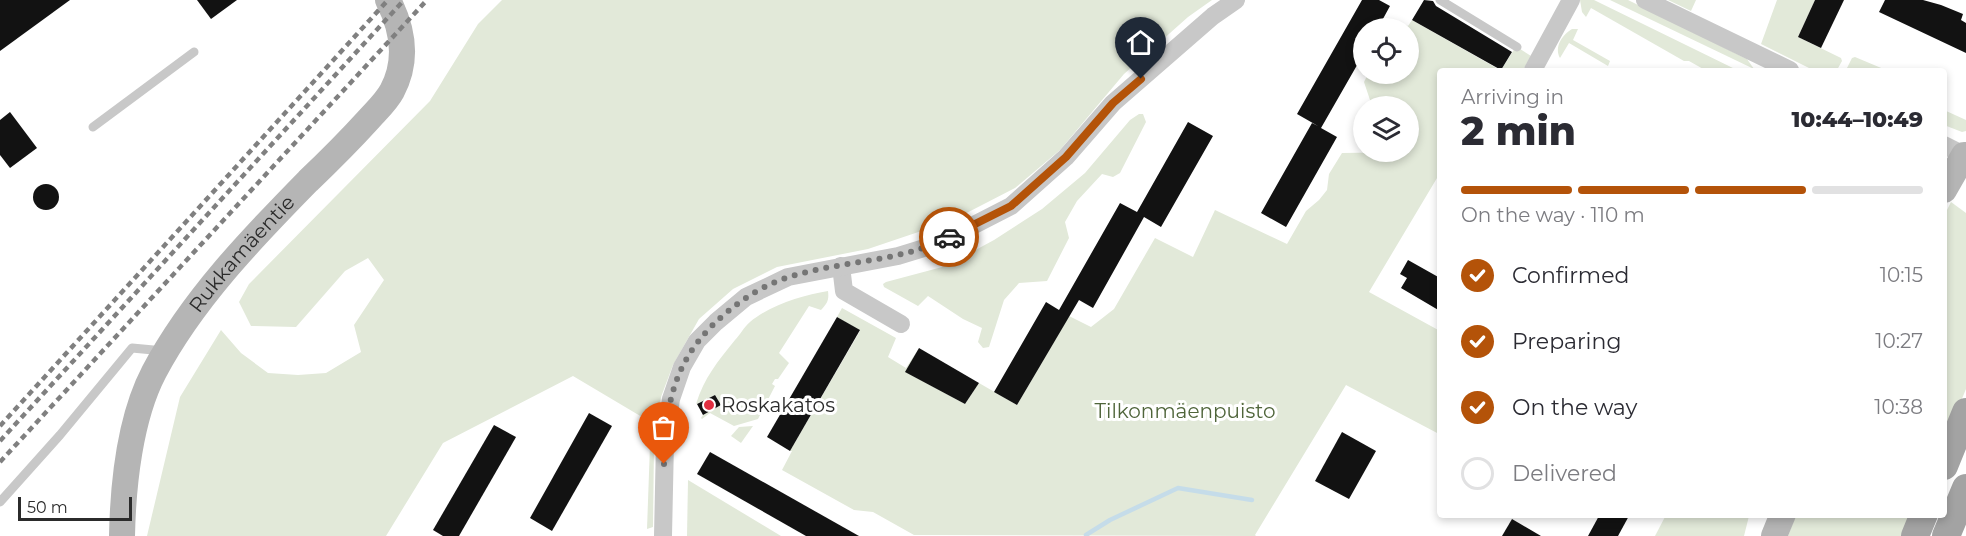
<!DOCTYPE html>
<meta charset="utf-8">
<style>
:root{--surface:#fff;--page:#f7f7f7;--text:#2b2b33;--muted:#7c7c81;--line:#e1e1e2;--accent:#b45309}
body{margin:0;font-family:Montserrat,sans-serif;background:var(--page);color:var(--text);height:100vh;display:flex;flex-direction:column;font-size:22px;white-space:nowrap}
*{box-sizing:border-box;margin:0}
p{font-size:20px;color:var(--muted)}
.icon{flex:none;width:33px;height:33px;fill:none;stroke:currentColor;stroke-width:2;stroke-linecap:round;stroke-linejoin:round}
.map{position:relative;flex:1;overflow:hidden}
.side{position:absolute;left:1437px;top:68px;width:510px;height:450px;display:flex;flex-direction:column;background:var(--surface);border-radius:6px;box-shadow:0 3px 9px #0003}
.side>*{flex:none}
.controls{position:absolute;left:1353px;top:18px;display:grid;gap:12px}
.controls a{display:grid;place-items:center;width:66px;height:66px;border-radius:50%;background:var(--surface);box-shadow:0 3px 9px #0003;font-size:30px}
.scale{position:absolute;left:18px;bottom:15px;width:114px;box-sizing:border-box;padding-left:6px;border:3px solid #2b2b2b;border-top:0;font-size:16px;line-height:21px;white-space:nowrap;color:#2b2b2b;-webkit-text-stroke:4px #fff;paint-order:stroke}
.pin{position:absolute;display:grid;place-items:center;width:51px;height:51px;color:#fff;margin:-62px -26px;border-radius:50% 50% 50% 0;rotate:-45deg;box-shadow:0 0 6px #0007}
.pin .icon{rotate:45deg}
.courier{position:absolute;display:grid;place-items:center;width:60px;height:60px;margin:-30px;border:4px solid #b45309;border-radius:50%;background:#fff;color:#222;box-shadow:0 2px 8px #0007}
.overview em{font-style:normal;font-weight:800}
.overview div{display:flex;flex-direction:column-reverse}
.overview{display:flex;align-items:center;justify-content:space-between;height:102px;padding:0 24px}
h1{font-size:39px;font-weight:800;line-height:45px}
.bar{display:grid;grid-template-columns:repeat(4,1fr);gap:9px 6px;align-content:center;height:72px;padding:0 24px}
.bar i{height:8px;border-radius:4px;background:var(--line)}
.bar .on{background:var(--accent)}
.bar p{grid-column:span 4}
ol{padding:0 24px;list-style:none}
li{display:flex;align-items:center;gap:18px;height:66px}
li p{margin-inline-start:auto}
li .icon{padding:6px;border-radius:50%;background:var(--accent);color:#fff;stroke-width:4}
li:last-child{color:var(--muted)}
li i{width:33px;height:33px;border:3px solid var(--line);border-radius:50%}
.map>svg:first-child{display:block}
.green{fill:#e2e9d9}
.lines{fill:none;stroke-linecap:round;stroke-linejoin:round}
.stream{stroke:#c5dce9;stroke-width:4.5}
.building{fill:#121212}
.lane{stroke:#c8c8c8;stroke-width:9}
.street{stroke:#c8c8c8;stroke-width:18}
.secondary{stroke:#b5b5b5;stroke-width:26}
.primary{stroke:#a3a3a3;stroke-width:28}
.rail{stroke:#808080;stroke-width:4.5;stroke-dasharray:6 4.5;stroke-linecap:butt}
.done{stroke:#757575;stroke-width:6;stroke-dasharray:0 10.8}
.route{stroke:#b45309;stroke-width:8}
.poi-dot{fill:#e02f40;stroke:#fff;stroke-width:2}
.labels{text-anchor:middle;stroke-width:6;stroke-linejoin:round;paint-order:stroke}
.street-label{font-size:20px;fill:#2b2b2b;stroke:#fff}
.poi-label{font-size:20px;fill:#2b2b2b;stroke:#fff;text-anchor:start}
.park-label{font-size:20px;fill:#4f653a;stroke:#fff}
</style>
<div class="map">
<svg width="1966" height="536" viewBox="0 0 1966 536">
<rect width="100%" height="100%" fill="#fff"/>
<g class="green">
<polygon points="502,0 1212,0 1188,17 1124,74 1060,150 1015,188 951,221 868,249 777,267 733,289 699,319 673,365 661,397 658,416 651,426 642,417 573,376 443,443 386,536 147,536 180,397 221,330 241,353 268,373 298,375 326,373 361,352 354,325 384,280 368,258 345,271 296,327 251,326 239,302 249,284 430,101 478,24"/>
<polygon points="1580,0 1594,0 1737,70 1705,70 1689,61 1684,61 1591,8 1586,17 1582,12"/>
<polygon points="1610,0 1628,0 1747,59 1754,69"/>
<polygon points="1668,0 1696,0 1691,11"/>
<polygon points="1777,0 1815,0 1798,37 1841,58 1842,61 1837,70 1813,70 1761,44"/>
<polygon points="1396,20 1408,26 1412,20 1500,70 1440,70 1440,173 1369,292 1440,331 1439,434 1346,385 1255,535 1256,536 914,535 873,512 854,510 782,470 792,451 790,451 860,331 837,317 842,308 896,338 888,357 906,368 919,348 906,372 965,404 979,383 1017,405 1069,316 1091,327 1114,309 1155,238 1193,257 1215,210 1287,244 1306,211 1319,200 1327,190 1329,174 1342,153 1408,152 1408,106 1372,106 1364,82 1368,74 1408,74 1408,28 1392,28"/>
<path d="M1572,29H1578L1573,40L1610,61L1608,66L1569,43L1560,58C1554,47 1562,35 1572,29Z"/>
<polygon points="1517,47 1531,56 1523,70 1501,70 1515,48"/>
<polygon points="1855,57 1886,70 1846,70 1852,58"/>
<polygon points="1944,110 1966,120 1966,131 1962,132 1944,125"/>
<polygon points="1139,114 1143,114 1146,122 1120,173 1113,177 1102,174 1077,201 1065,222 1069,238 1047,281 1019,283 1004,300 989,347 983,348 978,342 982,328 963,319 928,296 918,306 884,287 883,284 886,282 946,266 994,240 1042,209 1085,173 1130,120"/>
<polygon points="1951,202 1966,213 1966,389 1944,442 1944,216"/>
<path d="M828,291C829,299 828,303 821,310L809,306L779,353L789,363L778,379H775L772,384L775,386L758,419L734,426L710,413L702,419L701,418L703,415L721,405L715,395L696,404C704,378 718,361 735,340C740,335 744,327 750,322C770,305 803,295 828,291Z"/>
<polygon points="753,426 741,443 731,436 739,427"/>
<polygon points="650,445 654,446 653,527 647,529"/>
<polygon points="688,480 781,536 687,536"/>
<polygon points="1747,514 1749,516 1744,536 1655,536 1666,515"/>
<polygon points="1796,515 1914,515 1905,536 1788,536"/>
</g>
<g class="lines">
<polyline class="stream" points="1086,535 1110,520 1178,488 1252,500"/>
</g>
<g class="building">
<polygon points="0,0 70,0 0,51"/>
<polygon points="197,0 237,0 211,19"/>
<polygon points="1362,0 1379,0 1390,6 1378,28 1364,28 1364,53 1321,128 1337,137 1286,227 1261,213 1312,123 1318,126 1297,114"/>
<polygon points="1424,0 1433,1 1436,6 1512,52 1501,70 1412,20"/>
<polygon points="1815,0 1844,0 1821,48 1798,37"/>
<polygon points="1885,0 1923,0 1941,5 1963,14 1961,20 1966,23 1966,53 1879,12"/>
<polygon points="10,112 37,148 10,168 0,155 0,120"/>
<polygon points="1188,122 1213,136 1161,227 1144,217 1093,308 1079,300 1017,405 994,392 1046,302 1059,310 1120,203 1137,212"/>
<circle cx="46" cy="197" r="13"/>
<polygon points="1408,260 1440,278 1440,311 1401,288 1407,278 1400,274"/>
<polygon points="837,317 860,330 790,451 767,437"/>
<polygon points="919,348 979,383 965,404 905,372"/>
<polygon points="715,395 721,405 703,415 697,404"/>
<polygon points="589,413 612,426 552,531 530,518"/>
<polygon points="494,425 516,437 459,536 443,536 433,530"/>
<polygon points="1342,432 1376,451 1349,499 1315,481"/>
<polygon points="710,452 859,536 806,536 697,474"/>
<polygon points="1600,514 1630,514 1618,536 1588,536"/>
<polygon points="1512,519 1541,536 1502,536"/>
</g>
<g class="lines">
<g class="lane">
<polyline points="1440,0 1517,47"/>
<polyline points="93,127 194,52"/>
<polyline points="0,502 60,435 132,348 164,351"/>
</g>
<g class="street">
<polyline points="1645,0 1790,70"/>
<polyline points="1533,70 1571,0"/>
<polyline points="1944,145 1964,155"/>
<polyline points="841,266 844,291 901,324"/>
<polyline points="663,536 665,442 671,399 682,367 697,341 716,322 746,297 788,277 898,256 937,244 1011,206 1066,157 1113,103 1213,16 1236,0"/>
</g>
<g class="secondary">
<polyline points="1944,190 1964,155 1966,156"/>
<path id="s1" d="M122,536C123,485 130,418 154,372C192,300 252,238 308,181C329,161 349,141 369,119C377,110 386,102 392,91C408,61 403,29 388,0"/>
<polyline points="1774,536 1783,514"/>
</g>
<g class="primary">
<polyline points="1944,466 1966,412"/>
<polyline points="1915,536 1924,514"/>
<polyline points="1946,536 1966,488"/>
</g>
<g class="rail">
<polyline points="0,426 388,0"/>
<polyline points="0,441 404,0"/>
<polyline points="0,462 427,0"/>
</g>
</g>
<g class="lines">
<path class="done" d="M664,464C665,400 676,355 726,313C745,297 766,284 789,277C842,260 899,263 949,237"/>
<polyline class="route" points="949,237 1011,206 1066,157 1113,103 1141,79"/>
</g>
<circle class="poi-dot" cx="709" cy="405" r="6"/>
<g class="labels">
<g class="street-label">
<text dy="7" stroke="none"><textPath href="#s1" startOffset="316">Rukkamäentie</textPath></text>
</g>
<g class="poi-label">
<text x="721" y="412">Roskakatos</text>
</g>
<g class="park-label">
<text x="1185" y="418">Tilkonmäenpuisto</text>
</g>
</g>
</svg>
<div class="controls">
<a><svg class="icon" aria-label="locate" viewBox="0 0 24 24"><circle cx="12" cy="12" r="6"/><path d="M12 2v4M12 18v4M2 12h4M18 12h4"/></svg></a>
<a><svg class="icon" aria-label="layers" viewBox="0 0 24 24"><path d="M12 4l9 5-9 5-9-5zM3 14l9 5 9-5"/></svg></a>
</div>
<div class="scale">50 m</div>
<div class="pin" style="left:664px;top:464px;background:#ea580c"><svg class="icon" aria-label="bag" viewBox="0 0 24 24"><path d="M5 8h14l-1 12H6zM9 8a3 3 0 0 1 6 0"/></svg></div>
<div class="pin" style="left:1141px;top:79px;background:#1f2937"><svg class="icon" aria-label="home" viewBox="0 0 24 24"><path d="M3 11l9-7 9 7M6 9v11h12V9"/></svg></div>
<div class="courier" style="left:949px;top:237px"><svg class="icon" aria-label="car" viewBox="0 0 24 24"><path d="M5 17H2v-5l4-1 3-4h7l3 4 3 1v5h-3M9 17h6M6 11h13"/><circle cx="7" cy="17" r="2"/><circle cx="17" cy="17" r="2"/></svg></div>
<section class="side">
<div class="overview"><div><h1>2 min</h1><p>Arriving in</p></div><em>10:44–10:49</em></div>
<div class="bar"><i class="on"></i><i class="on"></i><i class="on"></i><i></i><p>On the way · 110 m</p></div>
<ol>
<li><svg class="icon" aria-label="check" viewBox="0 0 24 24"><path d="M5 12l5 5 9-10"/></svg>Confirmed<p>10:15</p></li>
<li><svg class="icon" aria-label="check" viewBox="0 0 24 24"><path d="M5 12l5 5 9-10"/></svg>Preparing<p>10:27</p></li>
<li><svg class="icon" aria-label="check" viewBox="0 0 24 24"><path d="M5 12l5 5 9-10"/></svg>On the way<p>10:38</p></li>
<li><i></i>Delivered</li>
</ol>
</section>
</div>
